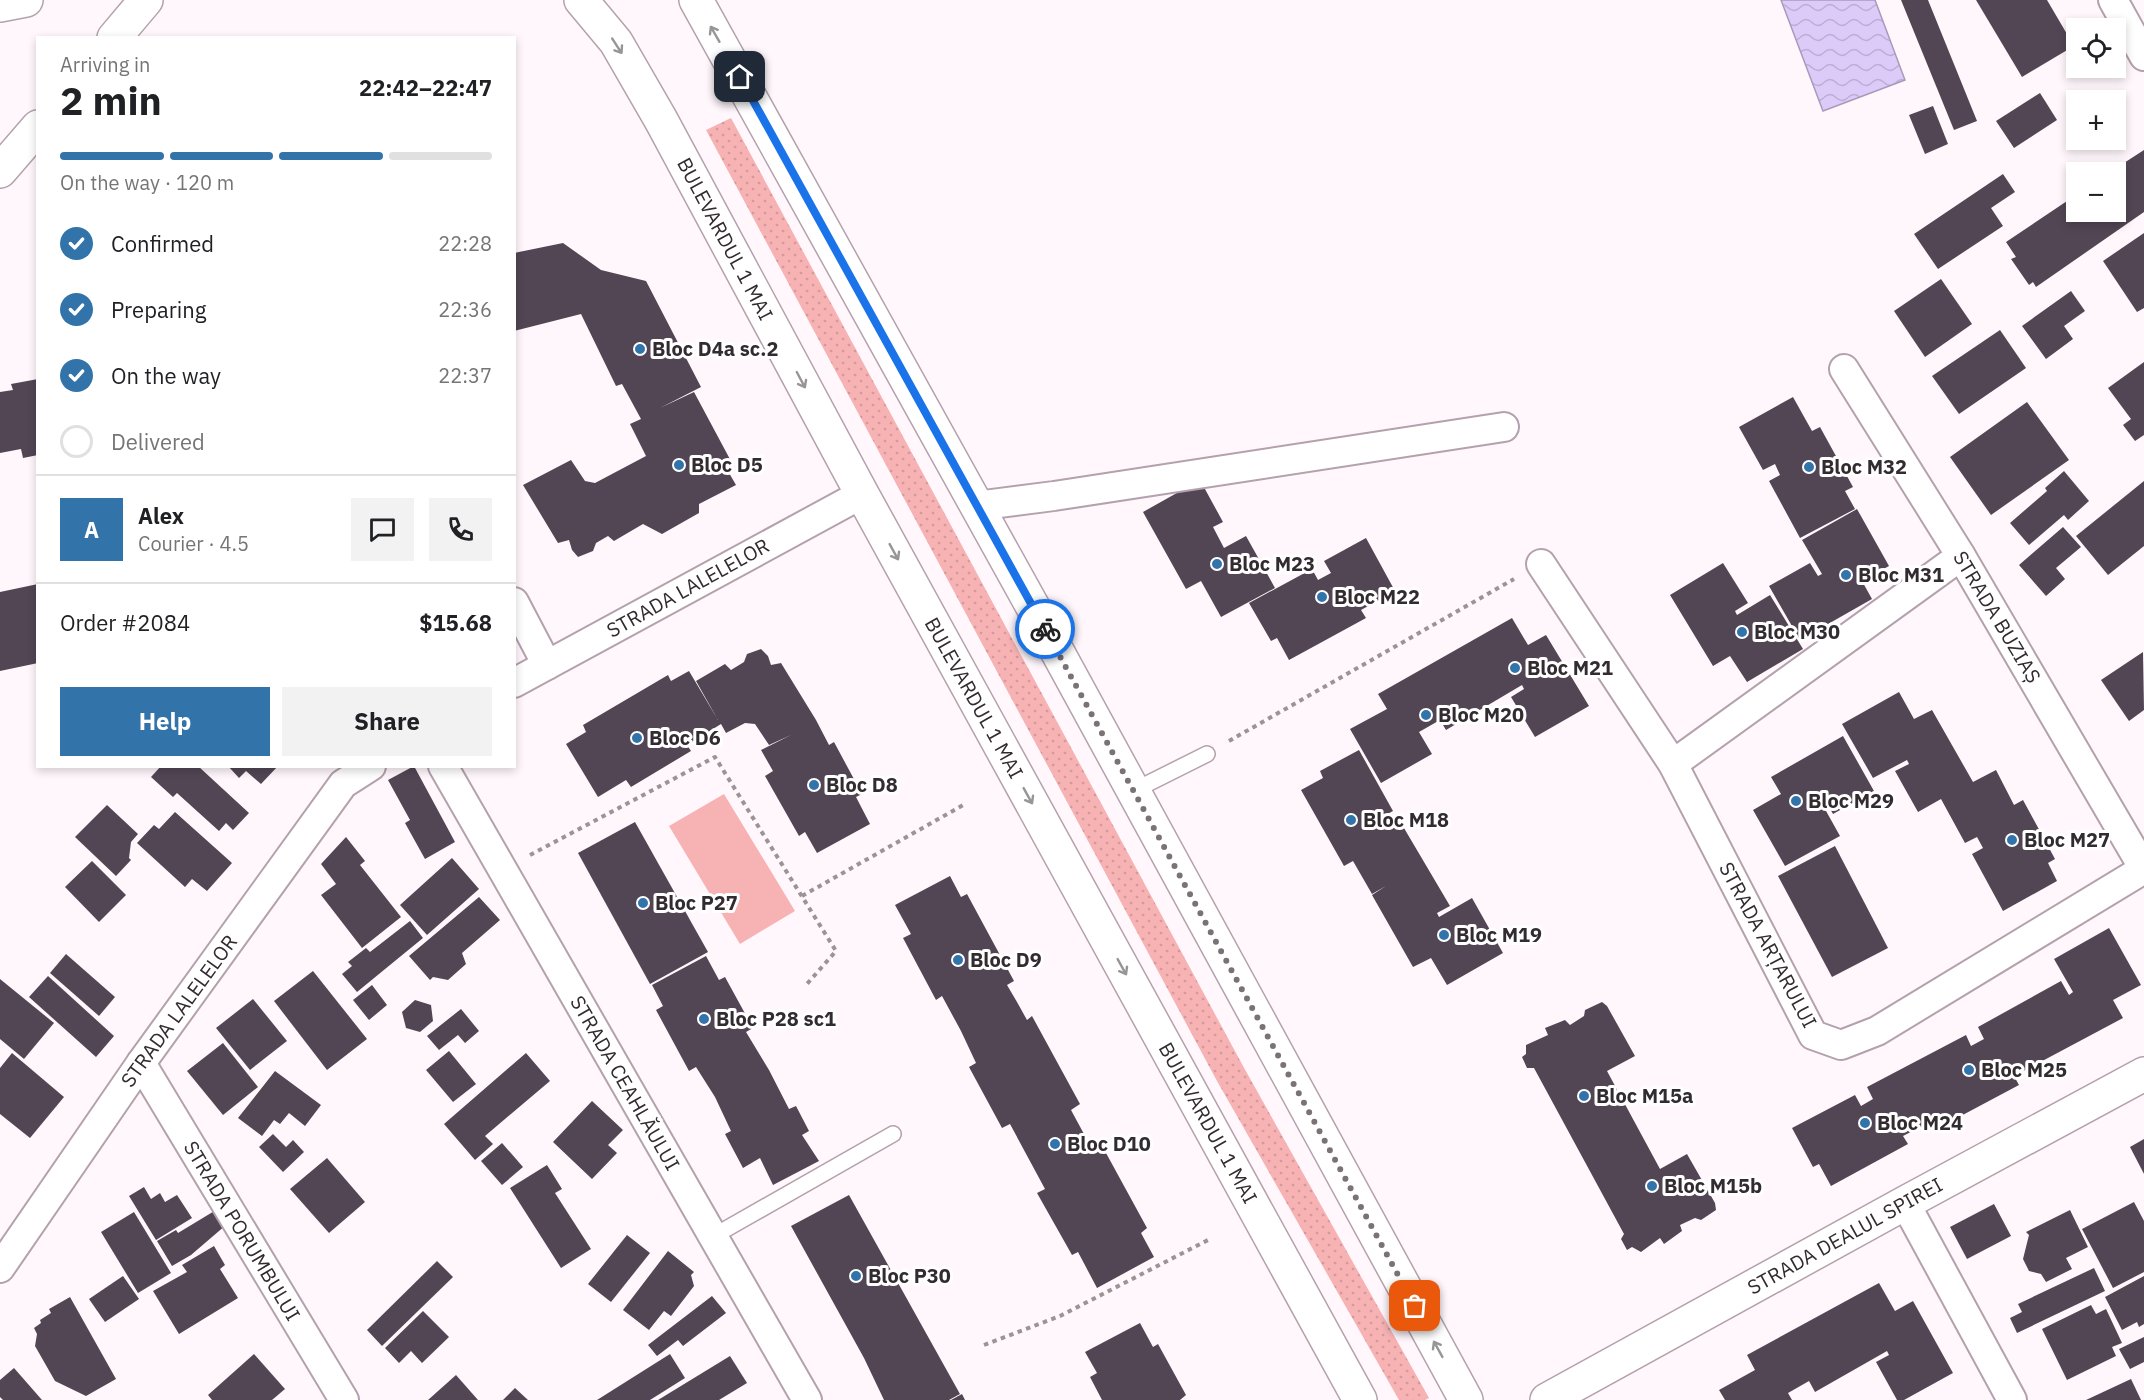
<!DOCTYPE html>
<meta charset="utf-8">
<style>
:root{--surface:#fff;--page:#f2f2f2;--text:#202124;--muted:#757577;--line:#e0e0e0;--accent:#3274aa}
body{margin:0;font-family:"IBM Plex Sans",sans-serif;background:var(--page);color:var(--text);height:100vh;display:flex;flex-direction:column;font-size:22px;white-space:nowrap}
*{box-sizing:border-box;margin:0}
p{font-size:20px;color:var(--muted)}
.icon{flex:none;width:33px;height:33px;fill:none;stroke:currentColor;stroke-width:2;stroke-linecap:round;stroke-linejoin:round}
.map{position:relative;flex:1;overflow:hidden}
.drawer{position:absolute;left:36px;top:36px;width:480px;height:732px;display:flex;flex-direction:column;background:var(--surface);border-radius:0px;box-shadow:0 3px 9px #0003}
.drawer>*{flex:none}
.fabs{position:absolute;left:2066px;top:18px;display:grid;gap:12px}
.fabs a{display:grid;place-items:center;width:60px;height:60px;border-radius:0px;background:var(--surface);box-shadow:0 3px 9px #0003;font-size:30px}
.pin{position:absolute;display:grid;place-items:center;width:51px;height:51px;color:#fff;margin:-26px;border-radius:12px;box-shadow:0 3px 9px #0006}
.courier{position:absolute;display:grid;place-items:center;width:60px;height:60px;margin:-30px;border:4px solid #1a73e8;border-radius:50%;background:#fff;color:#222;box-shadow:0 2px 8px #0007}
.headline em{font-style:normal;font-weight:700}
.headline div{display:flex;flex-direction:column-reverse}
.headline{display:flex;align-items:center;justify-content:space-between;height:102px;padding:0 24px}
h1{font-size:39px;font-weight:700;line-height:45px}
.bar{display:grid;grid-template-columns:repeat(4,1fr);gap:9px 6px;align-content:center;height:72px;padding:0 24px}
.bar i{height:8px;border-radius:4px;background:var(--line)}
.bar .current{background:var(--accent)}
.bar p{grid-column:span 4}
.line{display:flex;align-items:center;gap:15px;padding:0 24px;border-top:2px solid var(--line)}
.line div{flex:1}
.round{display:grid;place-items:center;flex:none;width:63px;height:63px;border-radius:0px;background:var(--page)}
ol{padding:0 24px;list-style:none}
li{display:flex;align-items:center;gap:18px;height:66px}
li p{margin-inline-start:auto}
li .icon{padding:6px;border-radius:50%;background:var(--accent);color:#fff;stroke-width:4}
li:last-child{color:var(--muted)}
li i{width:33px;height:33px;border:3px solid var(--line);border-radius:50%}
.primary-button{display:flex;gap:12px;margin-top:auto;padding:12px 24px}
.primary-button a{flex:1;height:69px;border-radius:0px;background:var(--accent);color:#fff;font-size:24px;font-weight:700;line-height:69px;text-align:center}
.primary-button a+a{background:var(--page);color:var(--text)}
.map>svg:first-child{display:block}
.grass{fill:url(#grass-dots)}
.park{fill:#f7b2b3}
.water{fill:url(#water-waves);stroke:#a99abc;stroke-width:1.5}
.building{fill:#524654}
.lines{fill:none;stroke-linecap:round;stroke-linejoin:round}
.lane-casing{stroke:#b4a1ad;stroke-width:18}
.street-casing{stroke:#b4a1ad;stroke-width:32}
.secondary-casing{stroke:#b4a1ad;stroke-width:36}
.path{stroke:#9b9398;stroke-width:4;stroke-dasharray:4.5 4.5;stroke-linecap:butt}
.lane{stroke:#fff;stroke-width:15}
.street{stroke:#fff;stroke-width:28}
.secondary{stroke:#fff;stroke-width:33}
.oneway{stroke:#989597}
.done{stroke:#7a7277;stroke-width:6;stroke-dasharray:0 10.8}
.route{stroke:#1a73e8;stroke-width:8}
.poi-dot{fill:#3274aa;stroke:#fff;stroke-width:2}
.labels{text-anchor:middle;stroke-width:6;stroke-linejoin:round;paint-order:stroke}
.street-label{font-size:20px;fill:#322b2f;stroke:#fff}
.poi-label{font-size:20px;font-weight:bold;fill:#322b2f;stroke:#fff;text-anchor:start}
</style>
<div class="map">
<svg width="2144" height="1400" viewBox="0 0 2144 1400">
<defs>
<pattern id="grass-dots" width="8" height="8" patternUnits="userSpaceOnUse" patternTransform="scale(1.5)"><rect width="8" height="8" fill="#f7b2b3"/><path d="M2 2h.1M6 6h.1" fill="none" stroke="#d4999a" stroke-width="1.8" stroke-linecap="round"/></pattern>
<pattern id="water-waves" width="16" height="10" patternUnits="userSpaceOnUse" patternTransform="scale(1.5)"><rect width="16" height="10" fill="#dccaf8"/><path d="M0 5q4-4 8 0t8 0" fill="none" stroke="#bdaed5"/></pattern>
</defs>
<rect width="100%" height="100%" fill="#fff7fc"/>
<polygon class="grass" points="731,118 1243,1066 1429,1398 1425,1400 1399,1400 1217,1081 706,130"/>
<polygon class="park" points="724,794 795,911 740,944 669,826"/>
<polygon class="water" points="1781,0 1875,0 1905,80 1823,111"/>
<g class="building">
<polygon points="1901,0 1928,0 1977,121 1954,130"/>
<polygon points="1976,0 2047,0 2074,46 2022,77"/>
<polygon points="2040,93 2057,120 2014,148 1996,121"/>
<polygon points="1933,106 1948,144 1925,154 1909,115"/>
<polygon points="2144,150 2144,212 2036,287 2033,282 2029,285 2011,259 2016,257 2006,242 2076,195 2076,212 2115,212 2115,172 2110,172"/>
<polygon points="2003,174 2015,192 1991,208 2003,226 1938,269 1914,234"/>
<polygon points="2144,233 2144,308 2137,312 2103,261"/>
<polygon points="563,243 601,270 646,281 701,387 660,408 694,392 732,463 725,466 736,485 699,504 699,513 662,534 643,524 614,541 608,536 596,543 593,551 578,557 572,550 569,540 558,543 523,485 571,460 585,481 595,483 646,456 630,424 641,419 622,384 616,386 581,314 514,331 514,253"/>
<polygon points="1941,279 1972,324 1925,357 1894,311"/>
<polygon points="2071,291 2085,311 2064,326 2073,339 2046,359 2022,326"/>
<polygon points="2000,330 2026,368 1959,414 1932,376"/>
<polygon points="2144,362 2144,435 2135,441 2123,425 2131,419 2108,388"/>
<polygon points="38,379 38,455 23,458 21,449 0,453 0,392 13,390 11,384"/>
<polygon points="1793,397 1812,431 1820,427 1853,487 1845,491 1855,509 1800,538 1769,481 1780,475 1775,464 1763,470 1739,427"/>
<polygon points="2027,402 2069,460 1991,515 1950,457"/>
<polygon points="2064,471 2089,501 2068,520 2064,515 2029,545 2010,523 2047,491 2045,488"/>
<polygon points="1200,480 1223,522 1213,527 1224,548 1246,536 1275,588 1221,617 1201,581 1186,589 1143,512"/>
<polygon points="2144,481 2144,546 2108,575 2076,536"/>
<polygon points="1857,509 1889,566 1862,581 1872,599 1800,640 1769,586 1810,563 1818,576 1822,574 1802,540"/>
<polygon points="2063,527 2081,547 2056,568 2065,579 2046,596 2019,565"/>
<polygon points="1366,538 1395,591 1361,610 1366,618 1289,660 1277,638 1271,641 1249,603 1312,569 1318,580 1331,573 1324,561"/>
<polygon points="1723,563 1748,603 1735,611 1737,615 1770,595 1803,649 1747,682 1730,656 1713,666 1670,595"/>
<polygon points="38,584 38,663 0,671 0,592"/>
<polygon points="1512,618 1528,645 1546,635 1589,706 1535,737 1511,697 1524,689 1522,685 1446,730 1440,720 1419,732 1432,754 1381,783 1350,729 1387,709 1378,694"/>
<polygon points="761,649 768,656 771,665 781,663 816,720 829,745 834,742 862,794 856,797 870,824 817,853 805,832 799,836 765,776 773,771 761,750 791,735 769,745 755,724 745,723 726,733 721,724 687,745 691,751 631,787 626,780 598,797 566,744 586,732 583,725 668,675 671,681 689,671 718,720 696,681 725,664 731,670 744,662 747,654"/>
<polygon points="2143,652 2144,710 2129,721 2101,680"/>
<polygon points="1899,692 1914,719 1932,710 1973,782 1996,770 2014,805 2023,800 2055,859 2048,863 2057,881 2003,911 1972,854 1983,848 1977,837 1965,843 1941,799 1918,812 1895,771 1909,764 1907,760 1873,778 1842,724"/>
<polygon points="1843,736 1874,791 1833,814 1825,800 1821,802 1840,836 1785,866 1753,810 1781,794 1771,777"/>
<polygon points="1359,750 1393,811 1382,817 1389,830 1401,823 1450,906 1437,913 1439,917 1472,898 1503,953 1447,985 1431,958 1413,967 1372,895 1386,886 1372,894 1353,861 1344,866 1301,790 1323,778 1320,771"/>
<polygon points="161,766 198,766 249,813 233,830 226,823 219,831 177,793 173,797 151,777"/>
<polygon points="228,766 278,766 261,784 246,771 239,778"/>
<polygon points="414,766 455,842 425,859 405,823 410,820 388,780"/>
<polygon points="107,805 138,834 131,842 129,858 131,860 116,876 75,837"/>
<polygon points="175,812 232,863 207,891 192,879 185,887 137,843 154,825 159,829"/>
<polygon points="635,822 708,952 650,984 578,853"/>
<polygon points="346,837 365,861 360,865 401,917 362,948 321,895 336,884 321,864"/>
<polygon points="1835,846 1888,948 1832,977 1778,876"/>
<polygon points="452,858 479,889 427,935 400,905"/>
<polygon points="92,861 126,895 99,922 65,887"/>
<polygon points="950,876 961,897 967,894 1014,981 1007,985 1017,1002 1027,1020 1032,1016 1080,1104 1071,1110 1091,1147 1100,1142 1147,1228 1141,1233 1154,1257 1097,1288 1078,1252 1072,1255 1037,1193 1045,1189 1010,1124 1002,1128 969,1067 976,1063 961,1031 942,996 936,1000 903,938 911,934 895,905"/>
<polygon points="479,897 500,920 462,953 466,964 448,980 433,977 430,980 409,956"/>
<polygon points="410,921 423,938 357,992 342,974 352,966 348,962 366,948 370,952"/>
<polygon points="2109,928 2141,985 2113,1000 2123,1018 2014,1076 2019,1085 1942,1126 1938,1118 1903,1136 1908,1144 1831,1186 1819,1164 1813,1167 1792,1128 1855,1095 1861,1106 1873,1099 1867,1087 1966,1035 1971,1046 1984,1039 1978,1027 2061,981 2069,995 2073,992 2054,959"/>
<polygon points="66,954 115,997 99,1016 50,973"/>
<polygon points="706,956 719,980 725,977 753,1028 746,1032 769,1070 789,1109 796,1106 809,1131 802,1135 819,1161 773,1185 760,1158 743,1168 725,1134 731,1131 715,1097 696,1067 689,1071 656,1010 663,1006 652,985"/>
<polygon points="313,971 367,1039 327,1070 274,1001"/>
<polygon points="48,976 114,1036 96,1057 29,997"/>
<polygon points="0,979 54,1023 24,1059 0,1039"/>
<polygon points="372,985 387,1005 369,1020 353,1000"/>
<polygon points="253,999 287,1041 250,1070 216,1028"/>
<polygon points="415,1000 431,1005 433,1021 420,1032 406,1028 402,1012"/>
<polygon points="1602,1002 1607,1006 1635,1056 1607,1071 1660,1169 1687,1154 1715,1203 1716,1210 1701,1220 1695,1218 1680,1225 1682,1231 1664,1244 1660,1238 1641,1252 1632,1247 1627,1250 1621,1239 1624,1234 1534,1068 1527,1068 1522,1057 1526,1054 1526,1045 1548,1035 1545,1028 1565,1020 1570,1025 1584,1016 1585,1010"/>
<polygon points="461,1009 479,1031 465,1043 458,1035 439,1050 427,1036"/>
<polygon points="223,1043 258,1087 223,1115 187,1071"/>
<polygon points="449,1051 476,1084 453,1102 426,1070"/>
<polygon points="12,1053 64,1097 30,1138 0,1114 0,1068"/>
<polygon points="526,1053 550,1081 485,1136 493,1144 475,1160 444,1124"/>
<polygon points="275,1071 321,1105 305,1126 289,1113 280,1124 274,1120 262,1136 238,1118"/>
<polygon points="592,1101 623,1130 608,1145 617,1153 592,1179 553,1142"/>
<polygon points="273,1134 286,1147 293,1140 304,1152 283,1172 259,1147"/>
<polygon points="2144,1139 2144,1174 2130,1147"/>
<polygon points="502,1143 523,1167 502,1185 481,1161"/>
<polygon points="327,1158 365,1202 329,1233 290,1189"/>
<polygon points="547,1165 562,1189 555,1193 591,1249 561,1268 510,1188"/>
<polygon points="144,1187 151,1199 160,1193 165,1202 177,1195 192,1218 156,1240 129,1196"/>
<polygon points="849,1195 960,1394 949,1400 884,1400 864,1358 791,1226"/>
<polygon points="2134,1202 2144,1221 2144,1272 2113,1288 2082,1229"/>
<polygon points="1994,1204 2011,1236 1967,1259 1950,1227"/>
<polygon points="216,1210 226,1225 191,1255 172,1266 157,1241 176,1230 178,1233"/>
<polygon points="2070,1210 2088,1247 2066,1258 2072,1269 2046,1282 2041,1274 2029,1271 2023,1259 2029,1235 2026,1232"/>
<polygon points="134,1212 171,1273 138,1293 101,1232"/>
<polygon points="627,1235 650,1253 611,1302 588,1284"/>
<polygon points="214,1246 225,1265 220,1269 238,1298 179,1334 153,1291 187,1272 182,1265"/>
<polygon points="668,1251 694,1272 691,1275 694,1286 671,1316 664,1311 649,1330 623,1310"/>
<polygon points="437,1261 453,1277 382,1346 367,1330"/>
<polygon points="2094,1268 2105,1291 2017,1333 2010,1318 2022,1312 2018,1304"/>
<polygon points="123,1276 139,1299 105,1322 89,1299"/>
<polygon points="2144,1276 2144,1324 2139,1327 2137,1322 2122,1330 2105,1297"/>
<polygon points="1879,1283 1895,1311 1913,1301 1953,1373 1904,1400 1897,1400 1876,1362 1889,1355 1887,1351 1815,1392 1809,1381 1788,1393 1792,1400 1725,1400 1719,1390 1755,1370 1747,1355"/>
<polygon points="712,1296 726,1313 683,1346 678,1340 657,1356 648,1345"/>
<polygon points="70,1297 116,1379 86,1396 55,1381 35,1346 37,1334 34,1328 41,1323 40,1320 51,1313 49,1309"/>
<polygon points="2091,1305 2096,1314 2106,1309 2122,1343 2112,1347 2116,1356 2067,1380 2042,1329"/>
<polygon points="423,1311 449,1337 422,1363 411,1351 399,1363 385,1348"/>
<polygon points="1140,1323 1153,1347 1158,1344 1186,1395 1180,1400 1102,1400 1090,1377 1097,1373 1085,1352"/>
<polygon points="2144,1337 2144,1362 2130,1369 2119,1349"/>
<polygon points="254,1354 285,1389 272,1400 212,1400 208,1395"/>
<polygon points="670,1354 685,1378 650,1400 597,1400"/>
<polygon points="730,1356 747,1383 719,1400 658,1400"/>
<polygon points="14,1368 42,1400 3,1400 0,1397 0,1380"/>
<polygon points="456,1375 478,1400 428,1400"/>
<polygon points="2131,1379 2141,1400 2086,1400"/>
<polygon points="515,1388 528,1400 503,1400"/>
<polygon points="962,1394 965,1400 951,1400"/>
</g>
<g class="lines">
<g class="lane-casing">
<g id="lane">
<polyline points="1133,791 1207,754"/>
<polyline points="712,1237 893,1134"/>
</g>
</g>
<g class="street-casing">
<g id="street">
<polyline points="2113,0 2144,56"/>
<polyline points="976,506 1054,496 1504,427"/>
<polyline points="1541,564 1673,764 1813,1035 1841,1045 1877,1031 2144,869 1961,556 1844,369"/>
<polyline points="514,602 547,665"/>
<polyline points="514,683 862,494"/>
<polyline points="1673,764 1961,556"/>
<polyline points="443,766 807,1400"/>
<polyline points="141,1063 344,1400"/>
<polyline points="1905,1203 2012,1400"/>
<polyline points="0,1268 141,1063 343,784 371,766"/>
</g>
</g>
<g class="secondary-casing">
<g id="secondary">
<polyline points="581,0 616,42 661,120 862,494 1360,1400"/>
<polyline points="696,0 1039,618 1466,1400"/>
<polyline points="0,5 26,0"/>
<polyline points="114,38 146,0"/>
<polyline points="0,171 38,127"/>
<polyline points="1547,1400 1905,1203 2144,1074"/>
</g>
</g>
<g class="path">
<polyline points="1229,741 1514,579"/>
<polyline points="530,855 715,757 836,951 807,984"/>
<polyline points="802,896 965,804"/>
<polyline points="984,1345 1060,1316 1208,1240"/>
</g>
<use href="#lane" class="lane"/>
<use href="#street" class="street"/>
<use href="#secondary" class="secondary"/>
</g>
<defs><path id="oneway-shaft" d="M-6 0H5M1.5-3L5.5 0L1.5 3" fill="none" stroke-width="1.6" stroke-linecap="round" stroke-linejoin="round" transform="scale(1.5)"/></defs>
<g class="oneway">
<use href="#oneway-shaft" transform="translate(715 34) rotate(-120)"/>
<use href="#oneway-shaft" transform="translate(617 46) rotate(57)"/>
<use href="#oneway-shaft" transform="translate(801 380) rotate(62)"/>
<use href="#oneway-shaft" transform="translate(894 552) rotate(61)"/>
<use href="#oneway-shaft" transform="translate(1028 796) rotate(61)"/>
<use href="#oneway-shaft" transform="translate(1122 967) rotate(61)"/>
<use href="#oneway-shaft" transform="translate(1438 1349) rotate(-119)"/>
</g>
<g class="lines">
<polyline class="done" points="1045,629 1415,1306"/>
<polyline class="route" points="740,77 1045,629"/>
</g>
<g class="poi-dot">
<circle cx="640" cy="349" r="6"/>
<circle cx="679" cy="465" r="6"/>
<circle cx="1809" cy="467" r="6"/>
<circle cx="1217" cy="564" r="6"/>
<circle cx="1846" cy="575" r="6"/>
<circle cx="1322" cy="597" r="6"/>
<circle cx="1742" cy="632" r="6"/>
<circle cx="1515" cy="668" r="6"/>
<circle cx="1426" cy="715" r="6"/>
<circle cx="637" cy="738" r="6"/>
<circle cx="814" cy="785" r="6"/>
<circle cx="1796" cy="801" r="6"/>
<circle cx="1351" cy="820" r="6"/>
<circle cx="2012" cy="840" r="6"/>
<circle cx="643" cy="903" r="6"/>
<circle cx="1444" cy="935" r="6"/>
<circle cx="958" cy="960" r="6"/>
<circle cx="704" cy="1019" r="6"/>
<circle cx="1969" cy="1070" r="6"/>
<circle cx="1584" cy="1096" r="6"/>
<circle cx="1865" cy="1123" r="6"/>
<circle cx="1055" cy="1144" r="6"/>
<circle cx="1652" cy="1186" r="6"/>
<circle cx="856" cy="1276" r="6"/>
</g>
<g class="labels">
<g class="street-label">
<text transform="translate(725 239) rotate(62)" y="7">BULEVARDUL 1 MAI</text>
<text transform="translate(688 588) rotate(-29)" y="7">STRADA LALELELOR</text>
<text transform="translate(1997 617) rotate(59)" y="7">STRADA BUZIAȘ</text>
<text transform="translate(974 698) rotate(61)" y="7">BULEVARDUL 1 MAI</text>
<text transform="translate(1768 945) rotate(62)" y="7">STRADA ARȚARULUI</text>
<text transform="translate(179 1011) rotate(-54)" y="7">STRADA LALELELOR</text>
<text transform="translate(625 1083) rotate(60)" y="7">STRADA CEAHLĂULUI</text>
<text transform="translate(1208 1123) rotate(61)" y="7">BULEVARDUL 1 MAI</text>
<text transform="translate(242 1231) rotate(59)" y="7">STRADA PORUMBULUI</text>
<text transform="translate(1845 1236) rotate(-29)" y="7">STRADA DEALUL SPIREI</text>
</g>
<g class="poi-label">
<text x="652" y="356">Bloc D4a sc.2</text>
<text x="691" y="472">Bloc D5</text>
<text x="1821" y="474">Bloc M32</text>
<text x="1229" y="571">Bloc M23</text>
<text x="1858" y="582">Bloc M31</text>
<text x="1334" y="604">Bloc M22</text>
<text x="1754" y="639">Bloc M30</text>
<text x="1527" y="675">Bloc M21</text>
<text x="1438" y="722">Bloc M20</text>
<text x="649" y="745">Bloc D6</text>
<text x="826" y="792">Bloc D8</text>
<text x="1808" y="808">Bloc M29</text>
<text x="1363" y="827">Bloc M18</text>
<text x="2024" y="847">Bloc M27</text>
<text x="655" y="910">Bloc P27</text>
<text x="1456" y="942">Bloc M19</text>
<text x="970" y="967">Bloc D9</text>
<text x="716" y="1026">Bloc P28 sc1</text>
<text x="1981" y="1077">Bloc M25</text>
<text x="1596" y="1103">Bloc M15a</text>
<text x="1877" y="1130">Bloc M24</text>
<text x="1067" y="1151">Bloc D10</text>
<text x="1664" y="1193">Bloc M15b</text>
<text x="868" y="1283">Bloc P30</text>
</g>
</g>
</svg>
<div class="fabs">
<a><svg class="icon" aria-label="locate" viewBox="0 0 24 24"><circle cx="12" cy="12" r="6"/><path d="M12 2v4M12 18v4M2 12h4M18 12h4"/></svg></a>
<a>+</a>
<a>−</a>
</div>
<div class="pin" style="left:1415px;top:1306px;background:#ea580c"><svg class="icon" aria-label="bag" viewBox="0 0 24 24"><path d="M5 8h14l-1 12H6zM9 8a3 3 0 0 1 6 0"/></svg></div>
<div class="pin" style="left:740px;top:77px;background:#1f2937"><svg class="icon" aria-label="home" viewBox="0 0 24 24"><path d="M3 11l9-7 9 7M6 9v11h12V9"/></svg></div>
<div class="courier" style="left:1045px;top:629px"><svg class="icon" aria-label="bike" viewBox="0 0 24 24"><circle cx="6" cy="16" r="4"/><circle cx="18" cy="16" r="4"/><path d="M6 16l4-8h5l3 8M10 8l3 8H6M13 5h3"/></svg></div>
<section class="drawer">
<div class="headline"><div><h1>2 min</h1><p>Arriving in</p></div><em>22:42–22:47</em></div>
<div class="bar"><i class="current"></i><i class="current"></i><i class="current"></i><i></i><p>On the way · 120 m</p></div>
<ol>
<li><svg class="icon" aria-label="check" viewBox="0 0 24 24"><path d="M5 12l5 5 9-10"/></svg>Confirmed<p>22:28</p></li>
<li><svg class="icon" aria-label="check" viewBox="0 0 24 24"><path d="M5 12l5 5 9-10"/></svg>Preparing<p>22:36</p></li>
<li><svg class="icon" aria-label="check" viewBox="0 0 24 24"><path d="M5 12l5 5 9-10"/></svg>On the way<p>22:37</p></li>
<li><i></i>Delivered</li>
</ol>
<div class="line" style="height:108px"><b class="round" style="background:var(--accent);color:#fff">A</b><div><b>Alex</b><p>Courier · 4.5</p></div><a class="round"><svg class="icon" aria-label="chat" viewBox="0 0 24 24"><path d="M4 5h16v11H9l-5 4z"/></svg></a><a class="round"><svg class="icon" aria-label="phone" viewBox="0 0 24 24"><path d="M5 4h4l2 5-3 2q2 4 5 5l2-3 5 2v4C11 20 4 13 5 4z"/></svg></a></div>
<div class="line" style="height:78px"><div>Order #2084</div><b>$15.68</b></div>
<div class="primary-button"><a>Help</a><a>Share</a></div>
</section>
</div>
